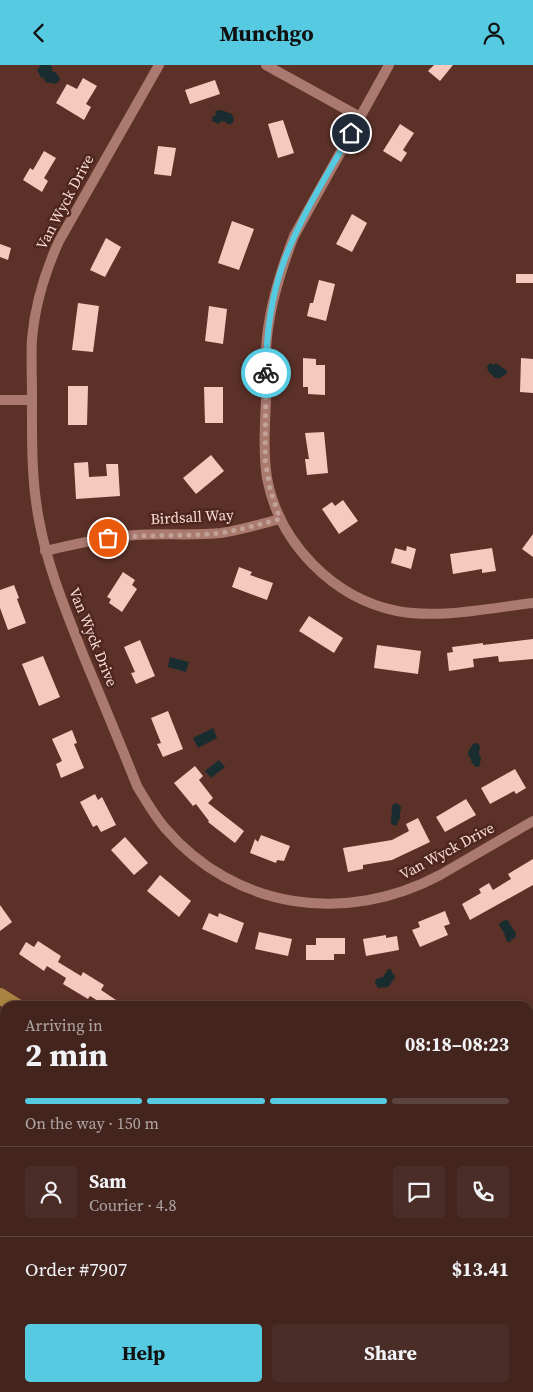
<!DOCTYPE html>
<meta charset="utf-8">
<style>
:root{--surface:#44251e;--page:#4b2d27;--text:#f1f3f6;--muted:#afa5a4;--line:#5c423c;--accent:#55cae0}
body{margin:0;font-family:"Source Serif 4",serif;background:var(--page);color:var(--text);height:100vh;display:flex;flex-direction:column;font-size:19px;white-space:nowrap}
*{box-sizing:border-box;margin:0}
p{font-size:16px;color:var(--muted)}
.icon{flex:none;width:28px;height:28px;fill:none;stroke:currentColor;stroke-width:2;stroke-linecap:round;stroke-linejoin:round}
.map{position:relative;flex:1;overflow:hidden}
.panel{position:absolute;left:0px;top:936px;width:534px;height:391px;display:flex;flex-direction:column;background:var(--surface);border-radius:15px 15px 0 0;box-shadow:0 2px 8px #0003,0 0 0 1px var(--line)}
.panel>*{flex:none}
.pin{position:absolute;display:grid;place-items:center;width:42px;height:42px;color:#fff;margin:-21px;border:2px solid #fff;border-radius:50%;box-shadow:0 1px 5px #0007}
.courier{position:absolute;display:grid;place-items:center;width:50px;height:50px;margin:-25px;border:4px solid #55cae0;border-radius:50%;background:#fff;color:#222;box-shadow:0 1px 6px #0007}
.overview em{font-style:normal;font-weight:700}
.overview div{display:flex;flex-direction:column-reverse}
.overview{display:flex;align-items:center;justify-content:space-between;height:85px;padding:0 25px}
h1{font-size:32px;font-weight:700;line-height:38px}
.bar{display:grid;grid-template-columns:repeat(4,1fr);gap:8px 5px;align-content:center;height:60px;padding:0 25px}
.bar i{height:6px;border-radius:4px;background:var(--line)}
.bar .on{background:var(--accent)}
.bar p{grid-column:span 4}
.line{display:flex;align-items:center;gap:12px;padding:0 25px;border-top:1px solid var(--line)}
.line div{flex:1}
.round{display:grid;place-items:center;flex:none;width:52px;height:52px;border-radius:5px;background:var(--page)}
.primary-button{display:flex;gap:10px;margin-top:auto;padding:10px 25px}
.primary-button a{flex:1;height:58px;border-radius:5px;background:var(--accent);color:#111;font-size:20px;font-weight:700;line-height:58px;text-align:center}
.primary-button a+a{background:var(--page);color:var(--text)}
header{display:flex;justify-content:space-between;align-items:center;height:65px;padding:0 25px;background:var(--accent);color:#111;font-size:22px;font-weight:700}
.map>svg:first-child{display:block}
.water{fill:#192d31}
.building{fill:#f6c9bf}
.lines{fill:none;stroke-linecap:round;stroke-linejoin:round}
.service{stroke:#ab7a6f;stroke-width:5}
.minor{stroke:#ab7a6f;stroke-width:10}
.primary{stroke:#aa8440;stroke-width:16}
.done{stroke:#c0a098;stroke-width:5;stroke-dasharray:0 9}
.route{stroke:#55cae0;stroke-width:6}
.labels{text-anchor:middle;stroke-width:5;stroke-linejoin:round;paint-order:stroke}
.street-label{font-size:15px;fill:#f7dbd5;stroke:#4f261e}
</style>
<header><svg class="icon" aria-label="back" viewBox="0 0 24 24"><path d="M15 5l-7 7 7 7"/></svg>Munchgo<svg class="icon" aria-label="person" viewBox="0 0 24 24"><circle cx="12" cy="8" r="4"/><path d="M4 21q1-7 8-7t8 7"/></svg></header>
<div class="map">
<svg width="533" height="1327" viewBox="0 0 533 1327">
<rect width="100%" height="100%" fill="#5b3128"/>
<g class="water">
<polygon points="41,0 50,0 52,2 52,6 56,8 58,11 59,11 60,15 56,19 45,17 44,12 42,14 37,5"/>
<polygon points="221,45 232,49 234,55 232,59 227,59 226,57 221,56 219,59 217,59 217,58 212,56 212,52 216,50 215,46"/>
<polygon points="490,298 492,300 496,298 504,304 506,304 507,308 500,313 495,313 488,306 487,302"/>
<polygon points="170,592 189,597 186,607 168,602"/>
<polygon points="213,663 217,673 198,683 193,673"/>
<polygon points="478,678 480,682 479,688 481,694 479,702 476,702 472,698 470,692 468,691 468,687 473,679"/>
<polygon points="219,695 225,702 211,713 205,706"/>
<polygon points="397,738 401,742 400,748 400,753 396,761 391,759 392,740"/>
<polygon points="505,855 509,856 509,858 516,868 516,872 511,875 511,877 507,877 504,868 499,860 500,858"/>
<polygon points="388,904 391,904 392,908 394,909 395,913 388,922 378,923 375,918 376,914 383,912"/>
</g>
<g class="building">
<polygon points="434,0 453,0 440,16 428,6"/>
<polygon points="83,13 97,21 86,39 91,42 84,55 56,38 67,19 77,24"/>
<polygon points="215,15 220,29 190,39 185,25"/>
<polygon points="283,55 294,88 278,93 268,59"/>
<polygon points="400,59 414,68 403,85 407,88 401,97 383,86"/>
<polygon points="158,81 176,83 171,111 154,109"/>
<polygon points="44,86 56,93 44,113 48,116 42,127 23,115 30,103 33,105"/>
<polygon points="352,149 367,158 352,187 336,179"/>
<polygon points="232,156 254,164 239,205 218,198"/>
<polygon points="106,173 121,182 105,212 90,205"/>
<polygon points="0,179 11,183 8,195 0,192"/>
<rect x="516" y="209" width="17" height="9"/>
<polygon points="319,215 335,219 326,256 307,251 310,238 313,238"/>
<polygon points="78,238 99,241 93,287 72,285"/>
<polygon points="209,241 227,244 223,279 205,276"/>
<polygon points="303,293 316,294 316,300 325,300 325,330 308,329 308,322 303,322"/>
<polygon points="521,293 533,294 533,328 520,327"/>
<polygon points="68,321 88,321 87,360 68,360"/>
<polygon points="204,322 223,322 223,358 205,358"/>
<polygon points="324,367 328,408 307,410 305,394 309,394 305,368"/>
<polygon points="211,390 224,406 196,429 183,413"/>
<polygon points="88,397 89,412 107,411 106,399 118,399 120,431 76,434 74,398"/>
<polygon points="343,435 358,456 339,469 322,444 332,437 335,441"/>
<polygon points="533,469 533,492 522,484"/>
<polygon points="407,481 416,484 411,504 391,498 395,483 406,486"/>
<polygon points="492,483 496,506 482,508 482,504 453,509 450,489"/>
<polygon points="239,502 252,507 250,510 273,518 267,535 232,522"/>
<polygon points="123,507 135,515 132,520 137,524 122,547 109,538 111,534 107,532"/>
<polygon points="14,520 19,533 17,534 26,558 8,565 0,543 0,525"/>
<polygon points="309,551 343,573 334,588 299,566"/>
<polygon points="533,574 533,594 499,597 498,591 473,594 474,602 449,606 447,588 453,587 452,582 483,578 483,580"/>
<polygon points="140,575 155,611 136,619 131,608 135,607 124,582"/>
<polygon points="377,580 421,586 418,609 374,603"/>
<polygon points="43,591 60,632 39,641 22,599"/>
<polygon points="168,646 183,684 163,692 157,679 161,678 151,653"/>
<polygon points="72,665 77,678 74,679 84,703 61,713 56,699 62,696 52,674"/>
<polygon points="195,701 203,711 199,715 213,733 208,738 244,766 235,778 208,757 209,756 196,739 193,741 174,718"/>
<polygon points="515,704 526,723 516,729 514,726 490,739 481,723"/>
<polygon points="95,729 98,735 102,732 116,760 101,767 97,760 93,762 80,737"/>
<polygon points="466,734 476,750 445,767 436,752"/>
<polygon points="418,753 430,777 392,795 363,800 363,804 348,807 343,783 392,775 409,766 406,759"/>
<polygon points="261,770 290,781 284,796 277,795 276,798 250,788 255,774 258,777"/>
<polygon points="125,772 148,798 134,810 111,785"/>
<polygon points="533,794 533,820 470,855 462,839 481,828 479,824 489,818 493,825 511,814 508,809"/>
<polygon points="160,810 191,836 179,852 147,826"/>
<polygon points="0,840 12,857 0,866"/>
<polygon points="445,846 450,859 444,861 448,870 420,882 412,865 420,862 418,857"/>
<polygon points="209,848 218,852 219,848 244,858 237,878 202,864"/>
<polygon points="259,867 292,874 288,891 255,884"/>
<polygon points="386,870 386,873 397,871 399,885 366,891 363,874"/>
<polygon points="316,873 345,873 345,889 334,889 334,895 306,895 306,880 316,880"/>
<polygon points="38,876 61,891 58,897 81,911 83,907 104,920 101,925 125,941 106,941 90,931 88,934 63,919 66,913 47,901 44,906 19,889 26,877 34,882"/>
</g>
<g class="lines">
<polyline class="service" points="0,1208 5,1209"/>
<g class="minor">
<path d="M159,0L59,176C45,207 35,239 32,274C31,293 32,312 32,331C32,372 31,414 39,455C48,504 66,546 84,592C102,635 120,678 137,721C146,736 154,750 165,763C235,845 347,860 440,810L533,756"/>
<polyline points="266,0 360,52"/>
<path d="M389,0L294,171C280,207 268,245 266,284C265,301 266,317 266,334C265,360 263,387 267,413C279,478 333,533 397,546C440,554 490,543 533,538"/>
<polyline points="0,335 32,335"/>
<path d="M45,486C75,479 105,472 136,470C164,468 193,471 221,468C241,465 261,459 280,454"/>
<polyline points="0,1002 5,1011"/>
<polyline points="529,1018 533,1016"/>
<polyline points="5,1129 5,1193"/>
<polyline points="320,1322 329,1327"/>
<polyline points="3,1327 5,1216"/>
</g>
<g class="primary">
<polyline points="0,931 16,941"/>
<polyline points="529,1283 533,1286"/>
</g>
</g>
<g class="lines">
<path class="done" d="M108,473C146,469 183,472 220,468C241,465 260,459 280,454L270,424L265,394L266,308"/>
<path class="route" d="M266,308C266,270 271,232 284,196C301,151 327,110 351,68"/>
</g>
<g class="labels">
<g class="street-label">
<text transform="translate(65 137) rotate(-62)" y="5">Van Wyck Drive</text>
<text transform="translate(192 452) rotate(-3)" y="5">Birdsall Way</text>
<text transform="translate(93 572) rotate(68)" y="5">Van Wyck Drive</text>
<text transform="translate(447 786) rotate(-28)" y="5">Van Wyck Drive</text>
</g>
</g>
</svg>
<div class="pin" style="left:108px;top:473px;background:#ea580c"><svg class="icon" aria-label="bag" viewBox="0 0 24 24"><path d="M5 8h14l-1 12H6zM9 8a3 3 0 0 1 6 0"/></svg></div>
<div class="pin" style="left:351px;top:68px;background:#1f2937"><svg class="icon" aria-label="home" viewBox="0 0 24 24"><path d="M3 11l9-7 9 7M6 9v11h12V9"/></svg></div>
<div class="courier" style="left:266px;top:308px"><svg class="icon" aria-label="bike" viewBox="0 0 24 24"><circle cx="6" cy="16" r="4"/><circle cx="18" cy="16" r="4"/><path d="M6 16l4-8h5l3 8M10 8l3 8H6M13 5h3"/></svg></div>
<section class="panel">
<div class="overview"><div><h1>2 min</h1><p>Arriving in</p></div><em>08:18–08:23</em></div>
<div class="bar"><i class="on"></i><i class="on"></i><i class="on"></i><i></i><p>On the way · 150 m</p></div>
<div class="line" style="height:90px"><a class="round"><svg class="icon" aria-label="person" viewBox="0 0 24 24"><circle cx="12" cy="8" r="4"/><path d="M4 21q1-7 8-7t8 7"/></svg></a><div><b>Sam</b><p>Courier · 4.8</p></div><a class="round"><svg class="icon" aria-label="chat" viewBox="0 0 24 24"><path d="M4 5h16v11H9l-5 4z"/></svg></a><a class="round"><svg class="icon" aria-label="phone" viewBox="0 0 24 24"><path d="M5 4h4l2 5-3 2q2 4 5 5l2-3 5 2v4C11 20 4 13 5 4z"/></svg></a></div>
<div class="line" style="height:65px"><div>Order #7907</div><b>$13.41</b></div>
<div class="primary-button"><a>Help</a><a>Share</a></div>
</section>
</div>
